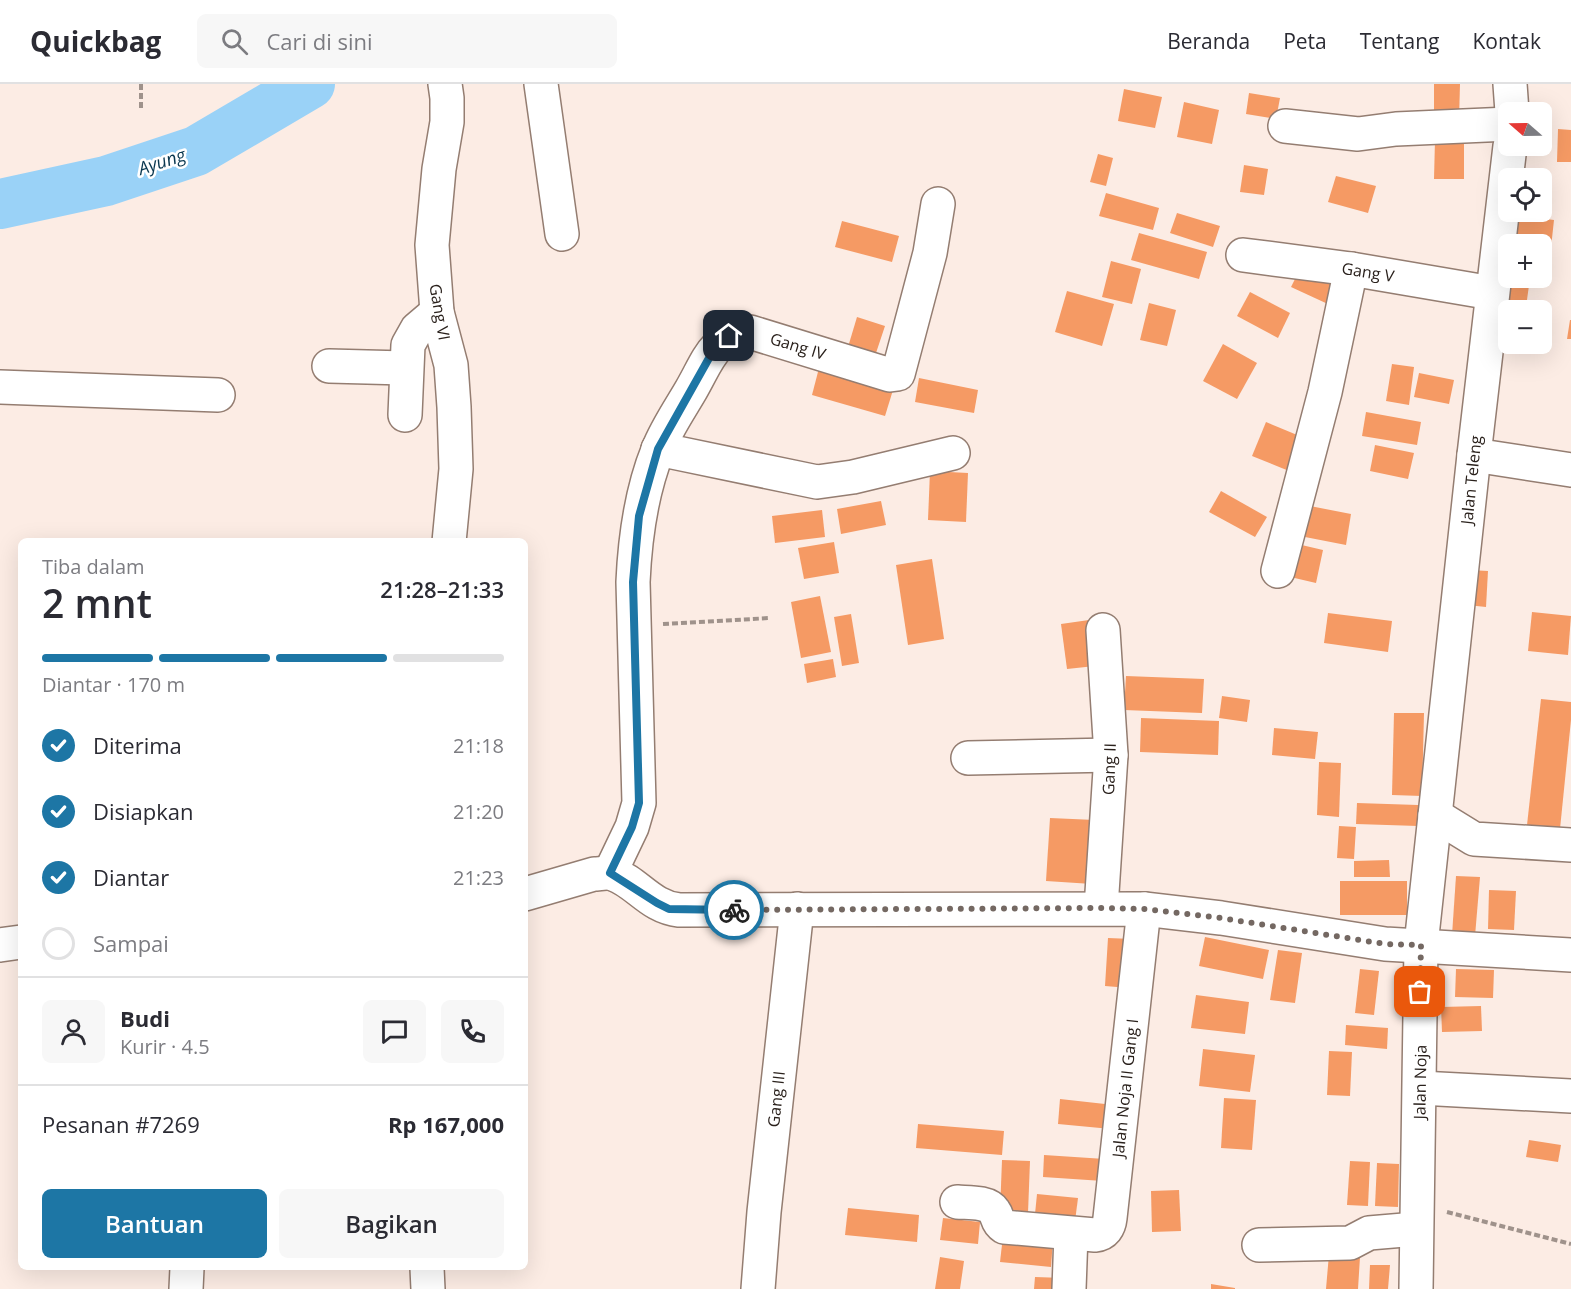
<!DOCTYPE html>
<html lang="id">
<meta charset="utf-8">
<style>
:root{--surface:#fff;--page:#f7f7f7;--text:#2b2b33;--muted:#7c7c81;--line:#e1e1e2;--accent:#1d76a5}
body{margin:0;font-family:"Open Sans",sans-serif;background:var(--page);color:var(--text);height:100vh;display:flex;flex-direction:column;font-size:22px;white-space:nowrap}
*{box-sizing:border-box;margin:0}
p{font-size:20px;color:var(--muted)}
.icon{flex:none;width:33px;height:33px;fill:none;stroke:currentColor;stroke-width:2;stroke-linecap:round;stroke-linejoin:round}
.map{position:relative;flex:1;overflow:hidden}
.panel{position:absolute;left:18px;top:454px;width:510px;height:732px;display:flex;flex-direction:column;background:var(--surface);border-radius:9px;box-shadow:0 6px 24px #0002}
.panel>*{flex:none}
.needle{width:39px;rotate:290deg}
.buttons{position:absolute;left:1498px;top:18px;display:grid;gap:12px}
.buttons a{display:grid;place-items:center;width:54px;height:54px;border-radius:9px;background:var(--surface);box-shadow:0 6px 24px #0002;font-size:30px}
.pin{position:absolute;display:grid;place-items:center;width:51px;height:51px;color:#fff;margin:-26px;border-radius:12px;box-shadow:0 3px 9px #0006}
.courier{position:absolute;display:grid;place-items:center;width:60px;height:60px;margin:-30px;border:4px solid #1d76a5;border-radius:50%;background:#fff;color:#222;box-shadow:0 2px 8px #0007}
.overview em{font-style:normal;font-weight:600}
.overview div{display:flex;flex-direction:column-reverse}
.overview{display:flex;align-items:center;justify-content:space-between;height:102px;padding:0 24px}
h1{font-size:39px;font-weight:600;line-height:45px}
.bar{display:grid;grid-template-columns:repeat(4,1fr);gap:9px 6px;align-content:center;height:72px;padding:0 24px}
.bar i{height:8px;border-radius:4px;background:var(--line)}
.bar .selected{background:var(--accent)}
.bar p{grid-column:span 4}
.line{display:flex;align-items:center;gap:15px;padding:0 24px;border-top:2px solid var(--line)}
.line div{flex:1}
.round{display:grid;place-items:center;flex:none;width:63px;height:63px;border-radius:9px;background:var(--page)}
ol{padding:0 24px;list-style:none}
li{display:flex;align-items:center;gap:18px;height:66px}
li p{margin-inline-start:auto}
li .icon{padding:6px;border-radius:50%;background:var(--accent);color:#fff;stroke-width:4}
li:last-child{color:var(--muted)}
li i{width:33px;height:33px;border:3px solid var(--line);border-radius:50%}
.button{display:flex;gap:12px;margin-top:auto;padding:12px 24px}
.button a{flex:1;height:69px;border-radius:9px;background:var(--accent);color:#fff;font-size:24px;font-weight:600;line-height:69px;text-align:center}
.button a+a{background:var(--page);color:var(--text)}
header{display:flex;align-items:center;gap:36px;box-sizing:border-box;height:84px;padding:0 30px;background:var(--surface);border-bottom:2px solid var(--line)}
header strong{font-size:28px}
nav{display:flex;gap:33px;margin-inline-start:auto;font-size:21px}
.search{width:420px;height:54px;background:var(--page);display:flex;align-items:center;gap:15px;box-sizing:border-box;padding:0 21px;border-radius:9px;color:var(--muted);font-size:22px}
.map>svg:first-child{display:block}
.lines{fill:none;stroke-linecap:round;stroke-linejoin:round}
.river{stroke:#9ad2f7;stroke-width:50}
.building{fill:#f59a64}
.minor-casing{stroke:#947d71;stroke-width:36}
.path{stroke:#9f928b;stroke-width:4;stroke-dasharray:6 3;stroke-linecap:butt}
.minor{stroke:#fff;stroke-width:33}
.done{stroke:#746862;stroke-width:6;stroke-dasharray:0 10.8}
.route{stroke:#1d76a5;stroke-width:8}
.labels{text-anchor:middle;stroke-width:5;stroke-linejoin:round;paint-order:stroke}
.street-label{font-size:16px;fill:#2a211c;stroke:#fff}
.water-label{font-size:18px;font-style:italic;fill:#09374f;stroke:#fff}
</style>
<header>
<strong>Quickbag</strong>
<div class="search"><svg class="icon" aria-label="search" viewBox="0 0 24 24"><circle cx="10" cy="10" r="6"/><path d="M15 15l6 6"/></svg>Cari di sini</div>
<nav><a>Beranda</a><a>Peta</a><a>Tentang</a><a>Kontak</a></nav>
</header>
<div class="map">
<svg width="1571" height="1205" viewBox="0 0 1571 1205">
<rect width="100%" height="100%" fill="#fcece4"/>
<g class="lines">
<polyline class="river" points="0,120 106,97 196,67 310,0"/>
</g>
<g class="building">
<polygon points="1434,0 1460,0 1459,36 1434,36"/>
<polygon points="1124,5 1162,13 1155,44 1118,37"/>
<polygon points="1249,9 1280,14 1276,35 1246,30"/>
<polygon points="1184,18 1219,26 1212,60 1177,53"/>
<polygon points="1558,45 1571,46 1571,78 1557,78"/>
<polygon points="1435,56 1464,56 1464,95 1434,95"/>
<polygon points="1098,70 1113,74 1106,102 1090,98"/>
<polygon points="1244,81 1268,85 1264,111 1240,108"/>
<polygon points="1336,92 1376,102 1368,129 1328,118"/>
<polygon points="1106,109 1159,124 1153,146 1099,132"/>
<polygon points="1177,129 1220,142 1213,163 1170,149"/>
<polygon points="1516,131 1554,136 1549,182 1542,181 1542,160 1513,160"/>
<polygon points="842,137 899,152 892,178 835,163"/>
<polygon points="1139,149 1207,168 1199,195 1131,176"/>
<polygon points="1111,177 1141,185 1132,220 1102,213"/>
<polygon points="1300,185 1338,201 1330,221 1291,203"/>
<polygon points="1509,194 1530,194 1526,223 1495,219"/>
<polygon points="1067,207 1114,220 1102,262 1055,248"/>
<polygon points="1250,208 1290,229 1278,254 1237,232"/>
<polygon points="1149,219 1176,226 1167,262 1140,256"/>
<polygon points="857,233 885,242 875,272 848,263"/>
<polygon points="1570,236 1571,236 1571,255 1567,255"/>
<polygon points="1223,260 1257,279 1237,315 1203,297"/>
<polygon points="1392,280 1414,283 1409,321 1386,317"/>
<polygon points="819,284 893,306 885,332 812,311"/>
<polygon points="1419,289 1454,296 1449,320 1414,313"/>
<polygon points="919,294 978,306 974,329 915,318"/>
<polygon points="1366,328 1421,338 1417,361 1362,352"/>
<polygon points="1266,338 1302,353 1289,387 1252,372"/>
<polygon points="1375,361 1414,369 1408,395 1370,387"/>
<polygon points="930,387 968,389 966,438 928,436"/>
<polygon points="1221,407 1267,433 1255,453 1209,428"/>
<polygon points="881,417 886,441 841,450 837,425"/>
<polygon points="1310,422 1351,430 1346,461 1305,453"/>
<polygon points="822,426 825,453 775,459 772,432"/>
<polygon points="834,458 839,489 804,495 798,464"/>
<polygon points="1293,459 1323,466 1316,499 1286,492"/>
<polygon points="932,475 944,555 908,561 896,481"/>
<polygon points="1470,486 1488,487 1486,523 1467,521"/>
<polygon points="820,512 831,568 801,574 791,518"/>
<polygon points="1532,528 1571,532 1568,571 1528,567"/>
<polygon points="1328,529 1392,537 1388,568 1324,559"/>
<polygon points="851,530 859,579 842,582 834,533"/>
<polygon points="1089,536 1095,582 1067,585 1061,540"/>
<polygon points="833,575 836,593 807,599 804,580"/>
<polygon points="1126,592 1204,595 1202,629 1124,626"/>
<polygon points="1222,612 1250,616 1247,638 1219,634"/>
<polygon points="1541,615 1571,618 1571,636 1560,745 1527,741"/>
<polygon points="1394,629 1424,629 1422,712 1392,711"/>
<polygon points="1141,634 1219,637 1218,671 1140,668"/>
<polygon points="1274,644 1318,648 1315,675 1272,671"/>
<polygon points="1319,678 1341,679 1339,733 1317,731"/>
<polygon points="1357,719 1418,721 1418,742 1356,740"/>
<polygon points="1050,734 1095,736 1092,800 1046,797"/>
<polygon points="1339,742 1356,743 1354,775 1337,774"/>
<polygon points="1389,776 1390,793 1354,793 1354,777"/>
<polygon points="1456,792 1480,793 1475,852 1452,851"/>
<rect x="1340" y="797" width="67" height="34"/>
<polygon points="1489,806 1516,807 1514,846 1488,845"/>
<polygon points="1205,853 1269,866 1263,895 1199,882"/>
<polygon points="1108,854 1132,855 1129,904 1105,902"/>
<polygon points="1278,866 1302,869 1295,919 1270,916"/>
<polygon points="1360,885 1379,887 1374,931 1355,929"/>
<polygon points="1456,885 1494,886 1493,914 1455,913"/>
<polygon points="1196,911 1249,918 1245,950 1191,944"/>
<polygon points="1481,922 1482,947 1442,948 1441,923"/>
<polygon points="1346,941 1388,944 1387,965 1345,961"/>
<polygon points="1203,965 1255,971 1250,1008 1199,1002"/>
<polygon points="1329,967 1352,968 1350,1012 1327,1011"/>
<polygon points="1224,1014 1256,1016 1252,1066 1221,1064"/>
<polygon points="1060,1015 1114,1021 1111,1045 1058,1040"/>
<polygon points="918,1040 1004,1047 1002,1071 916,1064"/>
<polygon points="1529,1056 1561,1061 1558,1078 1526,1073"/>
<polygon points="1044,1071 1105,1075 1103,1097 1043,1093"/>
<polygon points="1002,1076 1030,1077 1028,1129 1000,1128"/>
<polygon points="1350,1077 1370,1078 1368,1122 1347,1121"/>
<polygon points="1377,1079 1399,1080 1398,1123 1375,1122"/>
<polygon points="1179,1106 1181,1147 1152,1148 1151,1107"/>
<polygon points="1037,1110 1078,1114 1074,1145 1034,1140"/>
<polygon points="848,1124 919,1131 917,1158 845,1151"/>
<polygon points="943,1134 980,1138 978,1160 940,1156"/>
<polygon points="1003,1152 1053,1156 1051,1183 1000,1178"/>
<polygon points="1329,1170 1360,1173 1358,1205 1326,1205"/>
<polygon points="940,1173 964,1177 960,1205 935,1205"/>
<polygon points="1370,1181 1390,1181 1388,1205 1369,1205"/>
<polygon points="1035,1193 1064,1194 1064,1205 1034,1205"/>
<polygon points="1211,1200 1235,1204 1235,1205 1211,1205"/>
</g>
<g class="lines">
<g class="minor-casing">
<g id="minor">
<polyline points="445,0 447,14 447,38 439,85 432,161 437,228 451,281 454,323 456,385 449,458"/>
<polyline points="541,0 562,150"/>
<polyline points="1510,0 1512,28"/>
<polyline points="1285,42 1358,50 1396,45 1509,40"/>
<polyline points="1243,171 1351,185 1492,209"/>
<polyline points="329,282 405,284"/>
<polyline points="0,303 218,311"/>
<polyline points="405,331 408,261 417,245 437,228"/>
<polyline points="658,365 817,398 853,393 953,369"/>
<polyline points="1474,371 1571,386"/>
<polyline points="1278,487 1325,308 1351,185"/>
<polyline points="968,674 1111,671"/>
<polyline points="1435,731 1474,755 1571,761"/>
<path d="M610,789L632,743L639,719L633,498C635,453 641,408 658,366C666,345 680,325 691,306C708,277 713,252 750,248L890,291L898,290L930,169L938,120"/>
<path d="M525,810L594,790C600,790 607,788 613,790C637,798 650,823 679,826L1144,825L1221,834L1385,860L1571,871"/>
<polyline points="1101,824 1111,671 1103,546"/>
<polyline points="0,861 21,858"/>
<polyline points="1420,1004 1571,1012"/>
<path d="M957,1118C967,1119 988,1117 994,1127C999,1134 996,1138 1004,1143L1095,1151C1105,1150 1109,1143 1110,1134L1144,825"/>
<polyline points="1259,1161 1350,1159 1369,1149 1416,1145"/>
<polyline points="427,1184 428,1205"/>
<polyline points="186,1205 187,1184"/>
<polyline points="758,1205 764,1128 797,825"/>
<polyline points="1069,1205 1071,1150"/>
<polyline points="1416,1205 1421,861 1474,371 1510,62"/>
</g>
</g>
<g class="path">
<polyline points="141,24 141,0"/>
<polyline points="663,540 770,534"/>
<polyline points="1447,1128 1571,1160"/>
</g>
<use href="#minor" class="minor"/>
</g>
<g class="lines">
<polyline class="done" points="734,826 1101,824 1144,825 1221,834 1385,860 1421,861 1420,908"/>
<polyline class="route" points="729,252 713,267 658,365 639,432 633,498 639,719 632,743 610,789 657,819 669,825 734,826"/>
</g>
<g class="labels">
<g class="street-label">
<text transform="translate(1368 188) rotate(9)" y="6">Gang V</text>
<text transform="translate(440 228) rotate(80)" y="6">Gang VI</text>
<text transform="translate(798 262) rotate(17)" y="6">Gang IV</text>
<text transform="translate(1471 396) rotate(-84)" y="6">Jalan Teleng</text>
<text transform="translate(1109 685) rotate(-88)" y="6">Gang II</text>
<text transform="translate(1420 998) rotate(-89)" y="6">Jalan Noja</text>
<text transform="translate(1125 1004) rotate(-84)" y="6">Jalan Noja II Gang I</text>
<text transform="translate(776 1015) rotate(-84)" y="6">Gang III</text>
</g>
<g class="water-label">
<text transform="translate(162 78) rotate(-18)" y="6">Ayung</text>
</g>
</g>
</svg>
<div class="buttons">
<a><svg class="needle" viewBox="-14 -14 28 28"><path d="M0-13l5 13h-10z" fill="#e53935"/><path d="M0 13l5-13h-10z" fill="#7c7c81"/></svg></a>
<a><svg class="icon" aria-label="locate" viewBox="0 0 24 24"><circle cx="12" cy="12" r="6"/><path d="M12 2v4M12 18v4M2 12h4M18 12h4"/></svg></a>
<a>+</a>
<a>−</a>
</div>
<div class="pin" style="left:1420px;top:908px;background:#ea580c"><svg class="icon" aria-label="bag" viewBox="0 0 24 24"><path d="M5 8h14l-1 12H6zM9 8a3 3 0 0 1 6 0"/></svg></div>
<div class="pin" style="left:729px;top:252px;background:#1f2937"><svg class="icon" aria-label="home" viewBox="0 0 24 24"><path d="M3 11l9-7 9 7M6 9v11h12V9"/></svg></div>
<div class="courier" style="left:734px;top:826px"><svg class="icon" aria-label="bike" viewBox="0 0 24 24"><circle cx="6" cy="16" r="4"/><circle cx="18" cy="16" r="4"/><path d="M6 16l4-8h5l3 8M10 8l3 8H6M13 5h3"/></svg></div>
<section class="panel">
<div class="overview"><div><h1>2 mnt</h1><p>Tiba dalam</p></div><em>21:28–21:33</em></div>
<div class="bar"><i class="selected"></i><i class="selected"></i><i class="selected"></i><i></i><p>Diantar · 170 m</p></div>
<ol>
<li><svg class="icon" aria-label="check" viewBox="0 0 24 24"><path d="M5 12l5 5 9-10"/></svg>Diterima<p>21:18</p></li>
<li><svg class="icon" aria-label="check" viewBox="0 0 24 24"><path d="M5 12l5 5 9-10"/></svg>Disiapkan<p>21:20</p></li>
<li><svg class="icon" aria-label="check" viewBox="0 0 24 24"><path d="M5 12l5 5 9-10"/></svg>Diantar<p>21:23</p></li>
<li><i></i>Sampai</li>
</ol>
<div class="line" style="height:108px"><a class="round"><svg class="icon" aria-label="person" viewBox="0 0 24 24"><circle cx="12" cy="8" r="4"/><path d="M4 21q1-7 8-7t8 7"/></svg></a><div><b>Budi</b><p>Kurir · 4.5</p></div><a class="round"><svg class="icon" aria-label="chat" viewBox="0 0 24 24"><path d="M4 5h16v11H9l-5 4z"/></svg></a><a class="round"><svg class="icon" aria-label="phone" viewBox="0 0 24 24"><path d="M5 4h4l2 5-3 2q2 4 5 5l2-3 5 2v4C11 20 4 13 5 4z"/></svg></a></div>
<div class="line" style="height:78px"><div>Pesanan #7269</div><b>Rp 167,000</b></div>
<div class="button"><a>Bantuan</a><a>Bagikan</a></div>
</section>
</div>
